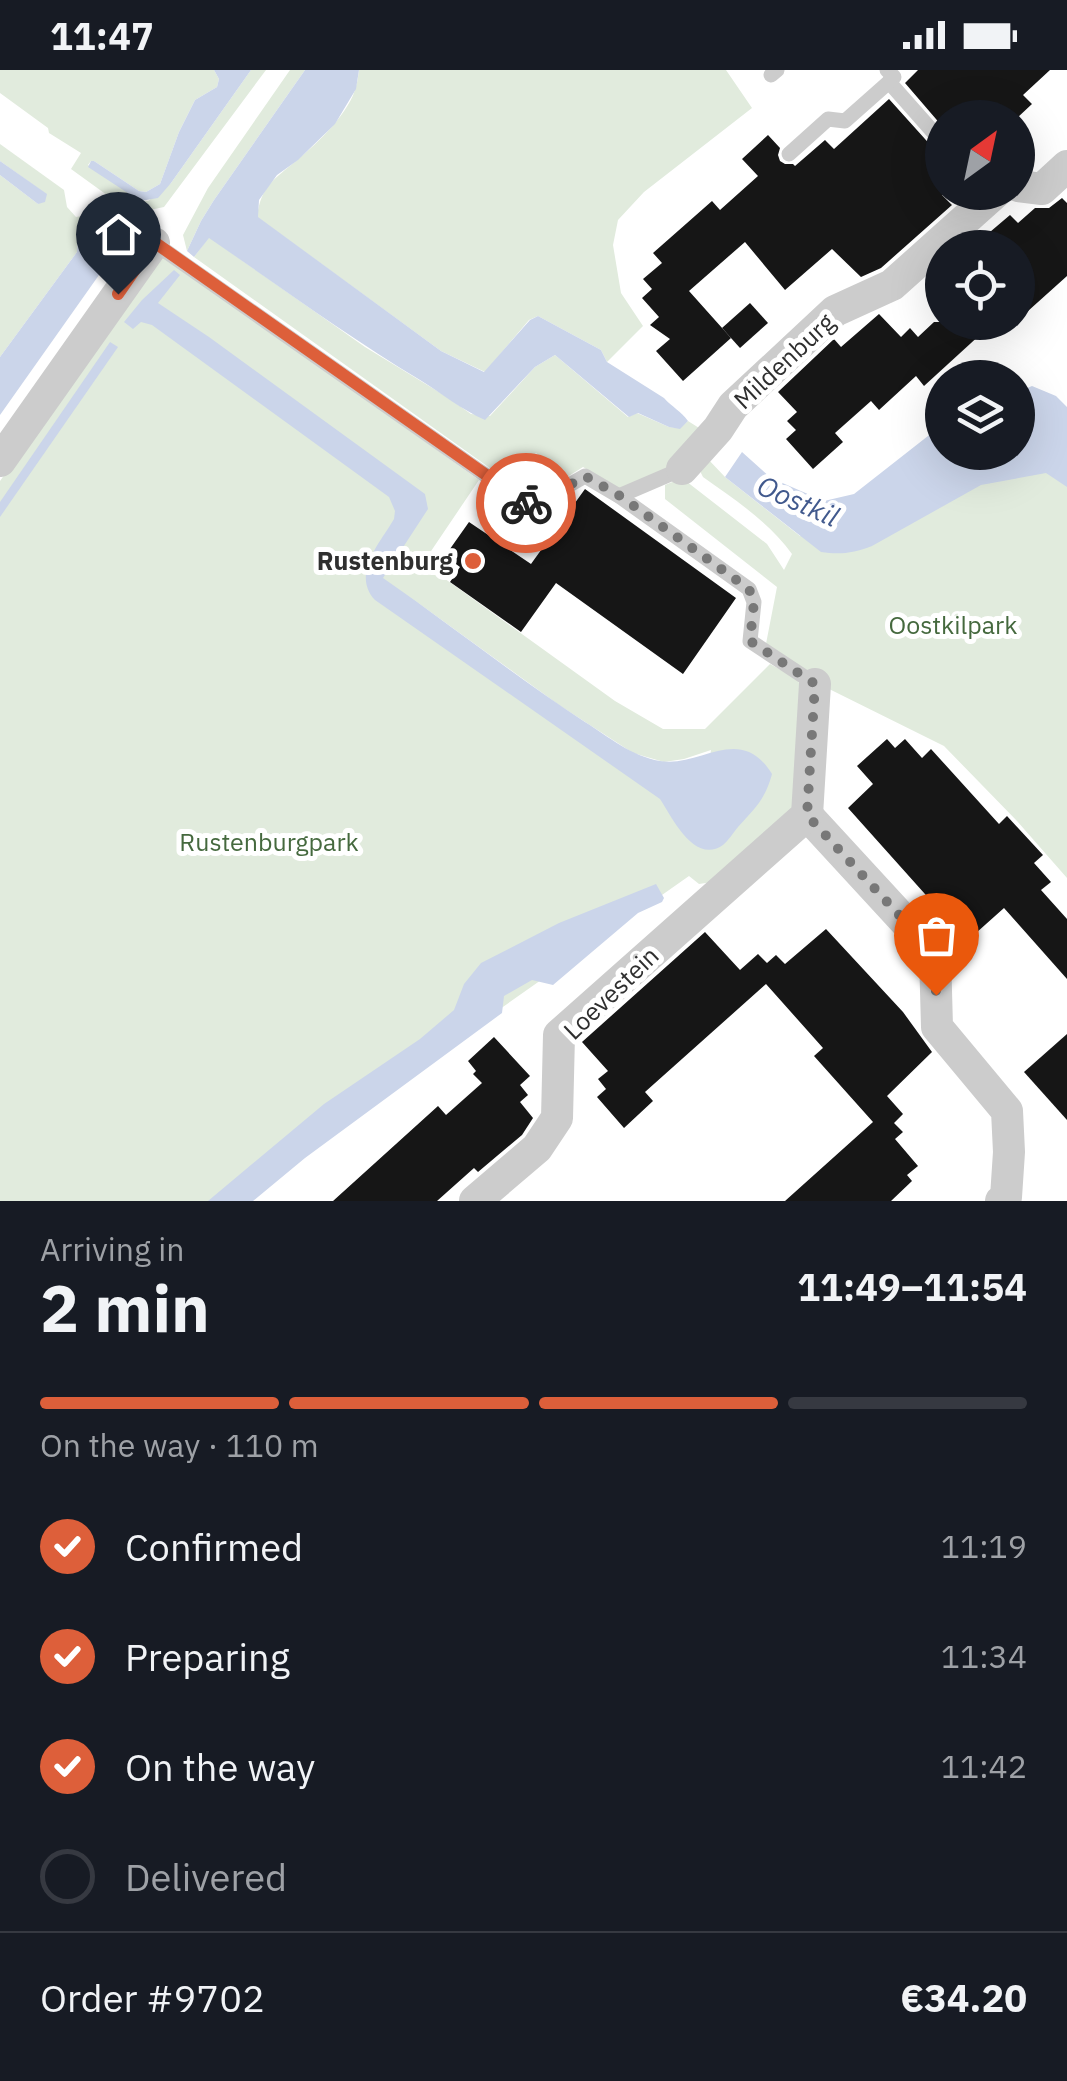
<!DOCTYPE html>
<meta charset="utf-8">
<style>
:root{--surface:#171b24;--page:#242831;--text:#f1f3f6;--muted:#9ea1a6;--line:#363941;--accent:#dd5f3a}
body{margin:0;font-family:"IBM Plex Sans",sans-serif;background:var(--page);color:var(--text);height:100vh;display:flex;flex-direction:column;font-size:38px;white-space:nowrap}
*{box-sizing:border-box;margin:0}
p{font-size:32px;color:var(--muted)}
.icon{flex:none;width:55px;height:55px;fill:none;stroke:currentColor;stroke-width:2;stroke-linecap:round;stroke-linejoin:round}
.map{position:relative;height:1131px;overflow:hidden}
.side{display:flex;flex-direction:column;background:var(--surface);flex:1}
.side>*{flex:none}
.needle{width:65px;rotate:33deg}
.buttons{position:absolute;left:925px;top:30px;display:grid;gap:20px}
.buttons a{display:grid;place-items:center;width:110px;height:110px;border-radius:50%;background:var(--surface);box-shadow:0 10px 40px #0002;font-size:50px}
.pin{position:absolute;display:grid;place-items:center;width:85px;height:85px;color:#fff;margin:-102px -42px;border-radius:50% 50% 50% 0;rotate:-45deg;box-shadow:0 0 10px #0007}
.pin .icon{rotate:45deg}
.courier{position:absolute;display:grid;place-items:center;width:100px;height:100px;margin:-50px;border:8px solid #dd5f3a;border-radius:50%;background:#fff;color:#222;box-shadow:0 2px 12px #0007}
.summary em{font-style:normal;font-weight:700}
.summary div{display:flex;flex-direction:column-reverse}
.summary{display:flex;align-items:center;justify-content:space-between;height:170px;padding:0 40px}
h1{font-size:65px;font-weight:700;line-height:75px}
.bar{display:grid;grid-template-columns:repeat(4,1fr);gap:15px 10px;align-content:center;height:120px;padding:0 40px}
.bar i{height:12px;border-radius:8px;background:var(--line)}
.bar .active{background:var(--accent)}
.bar p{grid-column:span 4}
.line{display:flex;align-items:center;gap:25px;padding:0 40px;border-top:2px solid var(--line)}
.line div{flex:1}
ol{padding:0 40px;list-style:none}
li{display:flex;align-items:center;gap:30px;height:110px}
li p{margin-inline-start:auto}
li .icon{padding:10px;border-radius:50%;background:var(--accent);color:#fff;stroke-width:4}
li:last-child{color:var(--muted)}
li i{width:55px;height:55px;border:5px solid var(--line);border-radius:50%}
.status{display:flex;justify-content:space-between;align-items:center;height:70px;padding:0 50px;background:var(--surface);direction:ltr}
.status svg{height:28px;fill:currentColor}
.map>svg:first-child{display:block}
.green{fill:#e1ebdd;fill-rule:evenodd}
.water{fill:#cbd5ea}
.building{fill:#161616}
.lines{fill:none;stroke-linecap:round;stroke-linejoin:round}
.lane{stroke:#ccc;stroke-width:15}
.street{stroke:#ccc;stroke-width:32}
.done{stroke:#787878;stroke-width:10;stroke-dasharray:0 18}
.route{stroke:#dd5f3a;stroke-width:12}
.poi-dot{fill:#dd5f3a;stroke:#fff;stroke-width:4}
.labels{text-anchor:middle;stroke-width:10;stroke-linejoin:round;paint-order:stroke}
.street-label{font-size:25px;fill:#2f2f2f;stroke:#fff}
.poi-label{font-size:25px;font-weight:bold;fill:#2f2f2f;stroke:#fff;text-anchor:end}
.park-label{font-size:25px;fill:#45693e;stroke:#fff}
.water-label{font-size:28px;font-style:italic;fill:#41598d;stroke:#fff}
</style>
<div class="status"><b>11:47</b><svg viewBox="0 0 49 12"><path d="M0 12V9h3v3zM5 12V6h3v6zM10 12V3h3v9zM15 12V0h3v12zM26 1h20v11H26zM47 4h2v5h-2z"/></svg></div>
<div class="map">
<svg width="1067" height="1131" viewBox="0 0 1067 1131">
<rect width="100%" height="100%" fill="#fff"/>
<g class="green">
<polygon points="0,0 214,0 219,9 217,17 195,30 179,62 160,114 146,122 139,121 94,91 91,91 88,95 141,131 148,131 171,113 251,0 266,0 164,137 145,141 129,141 71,99 81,83 49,63 48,58 0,23"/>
<polygon points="290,0 305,0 214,130 201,151 187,181 183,165 208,118"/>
<path d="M359,0H726L752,38L644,122L618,150L613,175L621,223L643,256L607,292L601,280L538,246L529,250L485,302L441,281L257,147C261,115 275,109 297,90C317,74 351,41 356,16C358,11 358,5 359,0Z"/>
<path d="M0,74L64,120L67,137L76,147L96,143C118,158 124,161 124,188H111L112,172L79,162L77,182L0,287V105L38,134L46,124L0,91Z"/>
<polygon points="209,167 365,277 447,327 471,344 490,346 535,297 555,285 628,347 637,343 669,357 680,358 688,351 707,363 676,397 624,421 583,397 564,409 536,383 508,411 194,187"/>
<path d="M161,183L479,410L423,493L615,631L663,659H705L770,594L797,609L802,619L801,733L719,811L699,814L689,806L227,1131H0V411ZM403,522L559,635L633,683L664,692L684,689L711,680L702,744Z"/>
<path d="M707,388L725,407L800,466L982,411L1047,400L1067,416V808L1017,751L944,676L813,611L765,579L777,517L665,429V415L682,408L767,474L784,500L792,484C769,452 734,429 703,407L700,401Z"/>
</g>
<g class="water">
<polygon points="214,0 251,0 171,113 158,128 140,131 88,97 91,91 94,91 139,121 146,122 160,114 179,62 195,30 217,17 219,9"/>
<path d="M305,0H359L356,19L335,54L298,90L277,105L259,130L258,147L441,281L484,302L530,250L538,246L601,280L607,292L664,328C672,337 681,341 688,351L680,359L669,357L638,343L629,347L555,285L535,297L485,350C462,340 441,323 420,310C347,266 279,216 209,168L194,187L187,181L201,151L214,130Z"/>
<polygon points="0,91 47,124 45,132 38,134 0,105"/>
<path d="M90,152C110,163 113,164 111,188L0,345V287L77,182C79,170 76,158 90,152Z"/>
<path d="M174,200L180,205L158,233L209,267L425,424L428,439L383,508C451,555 516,607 585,652C609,667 631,686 660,691C700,698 740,652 772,704C765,730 755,738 738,757C734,762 728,771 723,775C694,795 672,747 660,729L375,530C351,504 380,473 394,449L395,441L389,427L152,255L141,252L133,259L124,252L142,230Z"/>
<polygon points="110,272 118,277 0,447 0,432"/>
<path d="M1032,316L1056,326L1067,337V417L1046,403L981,415L872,476C854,483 840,485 821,482L725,407L742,382L771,408L824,431L854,424L942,355V382H1018V322Z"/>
<polygon points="656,814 664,828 662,832 638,843 553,915 532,910 504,926 502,943 305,1088 253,1131 208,1131 324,1034 420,969 454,940 464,914 481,893 559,853"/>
</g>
<g class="building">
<polygon points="918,0 1050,0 1023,25 1032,34 1017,48 942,48 942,56 905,13"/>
<polygon points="889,29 934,79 942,83 942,125 952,135 881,198 861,207 832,179 785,220 745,172 689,221 731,268 683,311 656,281 670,269 650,255 659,247 642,228 652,219 643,209 662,193 653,183 712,131 720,140 758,106 742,89 768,65 780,78 778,85 780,91 785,94 793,94 795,96 825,70 834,79"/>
<polygon points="1062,128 1067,133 1067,206 1018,250 1018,178 991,178 998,171 990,162 1010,145 1018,153 1035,138 1049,138"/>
<polygon points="750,233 768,253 740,278 722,258"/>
<polygon points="879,244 901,267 910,258 918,267 934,252 994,252 924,316 916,306 879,340 871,331 835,363 843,372 813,399 786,369 796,360 787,351 797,342 778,322 834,269 841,277"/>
<polygon points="585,419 736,528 683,604 556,513 521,562 450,512 460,497 445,486 469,452 531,494"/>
<polygon points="887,669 895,678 905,669 922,688 931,679 999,754 1007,746 1043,785 1034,793 1051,812 1041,820 1067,849 1067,909 1004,838 967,871 848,738 873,714 857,696"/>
<polygon points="826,859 903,942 932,982 887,1026 903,1044 894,1053 903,1062 895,1069 918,1096 907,1105 912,1111 891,1131 785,1131 873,1052 814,986 823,978 766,914 645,1022 653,1031 624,1058 597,1027 606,1019 598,1009 608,1001 582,972 705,862 740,900 758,884 767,893 776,885 785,894"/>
<polygon points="1067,964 1067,1050 1024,1002"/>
<polygon points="494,967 530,1006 520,1015 528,1025 520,1032 533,1048 522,1065 478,1102 474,1098 437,1131 333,1131 438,1036 446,1045 482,1013 473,1004 476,1001 468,991"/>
</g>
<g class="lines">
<g class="lane">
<polyline points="887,0 894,7 889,12 942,72"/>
<polyline points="771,5 777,0"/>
<polyline points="789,84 828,49 845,51 889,12"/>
<polyline points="154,173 531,437 585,406 619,426 749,519 754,532 750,571 815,614"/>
<polyline points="619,426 682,399"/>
</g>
<g class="street">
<polyline points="1018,116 1042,119 1067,96"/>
<polyline points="0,391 154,173"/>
<polyline points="682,399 718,359 733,336 835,241 892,215 996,122"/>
<polyline points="807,745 935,884 937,957 1007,1041 1009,1082 1006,1127 1001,1131"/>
<polyline points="475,1131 537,1078 557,1048 559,965 807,745 815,614"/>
</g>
</g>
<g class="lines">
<polyline class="done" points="526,433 532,437 585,406 620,426 749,519 754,532 750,571 815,614 807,745 935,884 936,925"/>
<polyline class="route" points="118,224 154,172 526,433"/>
</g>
<circle class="poi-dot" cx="473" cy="491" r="10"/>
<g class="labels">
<g class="street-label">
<text transform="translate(784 291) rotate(-43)" y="9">Mildenburg</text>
<text transform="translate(611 923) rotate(-44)" y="9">Loevestein</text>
</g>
<g class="poi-label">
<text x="453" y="500">Rustenburg</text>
</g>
<g class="park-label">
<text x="953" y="564">Oostkilpark</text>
<text x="269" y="781">Rustenburgpark</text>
</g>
<g class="water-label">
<text transform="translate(798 431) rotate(24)" y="10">Oostkil</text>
</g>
</g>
</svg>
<div class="buttons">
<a><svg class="needle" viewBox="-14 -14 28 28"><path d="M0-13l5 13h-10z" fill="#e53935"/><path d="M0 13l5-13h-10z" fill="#9ea1a6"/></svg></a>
<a><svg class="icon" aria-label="locate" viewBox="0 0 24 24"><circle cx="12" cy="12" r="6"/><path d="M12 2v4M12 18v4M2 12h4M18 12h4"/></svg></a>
<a><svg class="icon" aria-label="layers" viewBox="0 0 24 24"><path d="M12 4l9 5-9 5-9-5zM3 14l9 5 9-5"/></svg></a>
</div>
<div class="pin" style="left:936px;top:925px;background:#ea580c"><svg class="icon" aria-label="bag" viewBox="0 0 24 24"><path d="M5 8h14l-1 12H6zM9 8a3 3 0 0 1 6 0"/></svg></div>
<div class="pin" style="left:118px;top:224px;background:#1f2937"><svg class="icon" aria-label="home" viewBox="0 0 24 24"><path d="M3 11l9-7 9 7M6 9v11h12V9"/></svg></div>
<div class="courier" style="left:526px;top:433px"><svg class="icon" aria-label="bike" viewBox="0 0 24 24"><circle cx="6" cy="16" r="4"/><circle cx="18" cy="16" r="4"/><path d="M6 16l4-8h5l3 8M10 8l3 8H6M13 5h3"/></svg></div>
</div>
<section class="side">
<div class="summary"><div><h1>2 min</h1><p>Arriving in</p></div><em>11:49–11:54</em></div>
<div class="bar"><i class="active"></i><i class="active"></i><i class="active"></i><i></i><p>On the way · 110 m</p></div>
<ol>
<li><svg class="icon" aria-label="check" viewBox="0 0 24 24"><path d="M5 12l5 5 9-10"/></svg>Confirmed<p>11:19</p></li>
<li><svg class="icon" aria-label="check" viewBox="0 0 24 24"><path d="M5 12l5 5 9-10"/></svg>Preparing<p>11:34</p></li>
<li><svg class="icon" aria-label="check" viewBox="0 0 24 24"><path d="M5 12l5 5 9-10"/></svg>On the way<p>11:42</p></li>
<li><i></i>Delivered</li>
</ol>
<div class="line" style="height:130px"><div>Order #9702</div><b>€34.20</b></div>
</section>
